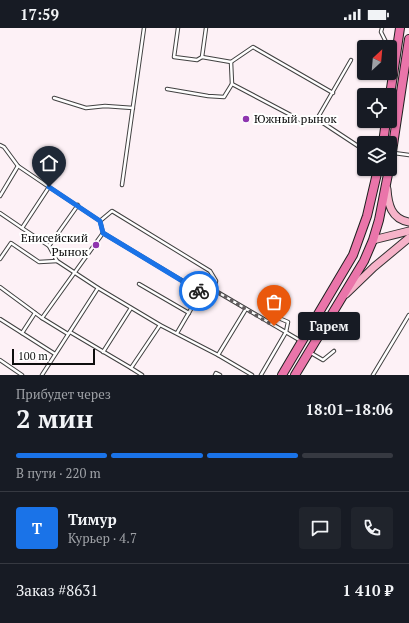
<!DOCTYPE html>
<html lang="ru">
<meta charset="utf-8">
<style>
:root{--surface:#171b24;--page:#20242c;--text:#f1f3f6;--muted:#9ea1a6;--line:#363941;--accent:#1a73e8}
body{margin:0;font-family:"PT Serif",serif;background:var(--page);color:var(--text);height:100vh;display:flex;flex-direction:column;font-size:15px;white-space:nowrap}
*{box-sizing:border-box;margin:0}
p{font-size:13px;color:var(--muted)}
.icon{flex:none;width:22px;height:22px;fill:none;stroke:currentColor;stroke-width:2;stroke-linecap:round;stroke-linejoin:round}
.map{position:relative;height:347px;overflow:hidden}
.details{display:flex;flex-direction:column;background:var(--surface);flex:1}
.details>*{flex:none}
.needle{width:26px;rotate:26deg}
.buttons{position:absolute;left:357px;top:12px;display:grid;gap:8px}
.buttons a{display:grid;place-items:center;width:40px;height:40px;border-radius:4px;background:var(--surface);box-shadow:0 1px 3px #0004;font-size:20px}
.scale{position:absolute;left:12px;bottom:10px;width:83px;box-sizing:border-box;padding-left:4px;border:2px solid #0e0e0e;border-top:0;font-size:11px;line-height:14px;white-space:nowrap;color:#0e0e0e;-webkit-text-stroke:3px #fff;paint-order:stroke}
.pin{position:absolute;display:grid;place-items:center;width:34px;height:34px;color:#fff;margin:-41px -17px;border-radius:50% 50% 50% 0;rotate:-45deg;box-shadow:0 0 4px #0007}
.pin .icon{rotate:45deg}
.courier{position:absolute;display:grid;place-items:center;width:40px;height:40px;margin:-20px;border:3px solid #1a73e8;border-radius:50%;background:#fff;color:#222;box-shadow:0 1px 5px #0007}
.bubble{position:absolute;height:28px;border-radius:4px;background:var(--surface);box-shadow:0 1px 3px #0004;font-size:13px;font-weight:600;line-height:28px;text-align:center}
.headline em{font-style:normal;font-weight:600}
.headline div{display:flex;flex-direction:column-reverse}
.headline{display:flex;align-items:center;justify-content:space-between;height:68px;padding:0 16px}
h1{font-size:26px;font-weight:600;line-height:30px}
.bar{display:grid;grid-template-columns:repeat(4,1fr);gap:6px 4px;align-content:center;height:48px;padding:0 16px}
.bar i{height:5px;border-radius:3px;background:var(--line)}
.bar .selected{background:var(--accent)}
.bar p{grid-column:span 4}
.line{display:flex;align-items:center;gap:10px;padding:0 16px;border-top:1px solid var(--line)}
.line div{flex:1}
.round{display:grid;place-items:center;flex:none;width:42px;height:42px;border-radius:4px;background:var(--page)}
.status{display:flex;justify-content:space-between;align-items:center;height:28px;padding:0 20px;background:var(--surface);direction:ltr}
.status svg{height:11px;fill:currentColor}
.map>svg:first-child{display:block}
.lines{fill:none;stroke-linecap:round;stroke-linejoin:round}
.lane-casing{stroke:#414141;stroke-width:4.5}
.secondary-casing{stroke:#303030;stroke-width:9}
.primary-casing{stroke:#1f1f1f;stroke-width:10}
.lane{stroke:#fff;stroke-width:2.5}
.secondary{stroke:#f6b3c9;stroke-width:7}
.primary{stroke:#ea75aa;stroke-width:8}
.done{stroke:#625d5f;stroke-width:4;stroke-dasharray:0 7.2}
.route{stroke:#1a73e8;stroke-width:5}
.poi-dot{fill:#8f35af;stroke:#fff;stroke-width:1.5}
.labels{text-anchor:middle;stroke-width:4;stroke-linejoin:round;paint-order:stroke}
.poi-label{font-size:12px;fill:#0e0e0e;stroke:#fff;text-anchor:start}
</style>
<div class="status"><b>17:59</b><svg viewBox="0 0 49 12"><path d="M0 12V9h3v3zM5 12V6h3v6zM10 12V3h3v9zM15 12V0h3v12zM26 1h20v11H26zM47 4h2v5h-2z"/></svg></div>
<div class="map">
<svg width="409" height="347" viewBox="0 0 409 347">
<rect width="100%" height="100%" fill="#fdf1f6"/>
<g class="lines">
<g class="lane-casing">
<g id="lane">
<polyline points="178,0 174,29 197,32 202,29 206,0"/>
<polyline points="382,0 381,4 388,18 396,19"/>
<polyline points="202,29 231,34 253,19 333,65"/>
<polyline points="232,56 304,94 317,91 364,122"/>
<polyline points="167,61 208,68 224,69 232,56 231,34"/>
<polyline points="54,70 86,80 105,78 133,80"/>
<polyline points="317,91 351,32"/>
<polyline points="372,115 378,115 380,112"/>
<polyline points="0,117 4,119 18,138 49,159"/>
<polyline points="358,117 364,116"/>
<polyline points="394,125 409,127"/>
<polyline points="122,157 144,0"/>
<polyline points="0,168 18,138"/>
<polyline points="0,185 22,200"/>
<polyline points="100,193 49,159 22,200 49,218 57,233 98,260 160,297 218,327 252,347"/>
<polyline points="103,205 201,264 214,262 301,313"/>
<polyline points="49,218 78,177"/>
<polyline points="0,231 11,215 39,234 57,233"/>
<polyline points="139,256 189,285"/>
<polyline points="0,259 42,290 68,306"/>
<polyline points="42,290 103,205 100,193 112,183 210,243 216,253 214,262"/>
<polyline points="0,291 55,326"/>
<polyline points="70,304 131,340 160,297"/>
<polyline points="22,305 35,285"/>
<polyline points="177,305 201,264"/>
<polyline points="103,324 131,280"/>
<polyline points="311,325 323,332 334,323"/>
<polyline points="218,327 246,281"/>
<polyline points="0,332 22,347"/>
<polyline points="131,340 142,347"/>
<polyline points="42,347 98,260"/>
<polyline points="215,347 216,345 220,347"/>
<polyline points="261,347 286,304 288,294 281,291"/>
<polyline points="373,347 409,287"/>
</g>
</g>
<g class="secondary-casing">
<g id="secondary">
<path d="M387,161C388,176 391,191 409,194"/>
<polyline points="373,212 409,203"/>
<polyline points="346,266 374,239 409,210"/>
</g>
</g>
<g class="primary-casing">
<g id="primary">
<polyline points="390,67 400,0"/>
<polyline points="383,115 386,93"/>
<polyline points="390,137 409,11"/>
<polyline points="282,347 353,227 367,188 378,141"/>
<polyline points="295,347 364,233 373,212 379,192 389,141"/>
</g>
</g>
<use href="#lane" class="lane"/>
<use href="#secondary" class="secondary"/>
<use href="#primary" class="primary"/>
</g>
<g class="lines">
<polyline class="done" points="199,263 201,264 214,262 274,298"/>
<polyline class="route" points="49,159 100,193 103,205 199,263"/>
</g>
<g class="poi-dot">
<circle cx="246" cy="91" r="4"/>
<circle cx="96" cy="217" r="4"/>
</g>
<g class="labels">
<g class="poi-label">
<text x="254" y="95">Южный рынок</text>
<text x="88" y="214" text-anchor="end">Енисейский<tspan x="88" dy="14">Рынок</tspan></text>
</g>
</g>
</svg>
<div class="buttons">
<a><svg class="needle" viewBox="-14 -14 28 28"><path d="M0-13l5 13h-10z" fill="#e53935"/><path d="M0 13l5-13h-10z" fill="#9ea1a6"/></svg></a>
<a><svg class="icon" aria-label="locate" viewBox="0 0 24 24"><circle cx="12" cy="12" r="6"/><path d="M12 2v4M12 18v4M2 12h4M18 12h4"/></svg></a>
<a><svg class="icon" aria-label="layers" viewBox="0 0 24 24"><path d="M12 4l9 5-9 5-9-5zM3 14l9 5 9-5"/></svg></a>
</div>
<div class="scale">100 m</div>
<div class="pin" style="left:274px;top:298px;background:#ea580c"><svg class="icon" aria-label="bag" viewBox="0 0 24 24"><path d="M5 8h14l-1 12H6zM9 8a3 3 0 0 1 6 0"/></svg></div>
<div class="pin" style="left:49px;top:159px;background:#1f2937"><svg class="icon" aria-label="home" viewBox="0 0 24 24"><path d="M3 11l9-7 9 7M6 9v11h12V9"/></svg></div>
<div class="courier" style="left:199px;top:263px"><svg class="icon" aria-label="bike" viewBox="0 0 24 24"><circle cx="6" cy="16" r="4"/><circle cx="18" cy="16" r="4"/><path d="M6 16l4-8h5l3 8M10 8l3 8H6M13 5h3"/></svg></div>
<div class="bubble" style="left:298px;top:284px;width:62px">Гарем</div>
</div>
<section class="details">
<div class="headline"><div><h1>2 мин</h1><p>Прибудет через</p></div><em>18:01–18:06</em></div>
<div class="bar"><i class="selected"></i><i class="selected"></i><i class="selected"></i><i></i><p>В пути · 220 m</p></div>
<div class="line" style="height:72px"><b class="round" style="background:var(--accent);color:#fff">Т</b><div><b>Тимур</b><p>Курьер · 4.7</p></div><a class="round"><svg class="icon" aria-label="chat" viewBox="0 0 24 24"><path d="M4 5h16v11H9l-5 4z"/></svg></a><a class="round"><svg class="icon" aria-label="phone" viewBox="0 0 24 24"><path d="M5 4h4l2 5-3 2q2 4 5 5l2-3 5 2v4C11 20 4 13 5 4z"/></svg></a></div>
<div class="line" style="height:52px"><div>Заказ #8631</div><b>1 410 ₽</b></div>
</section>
